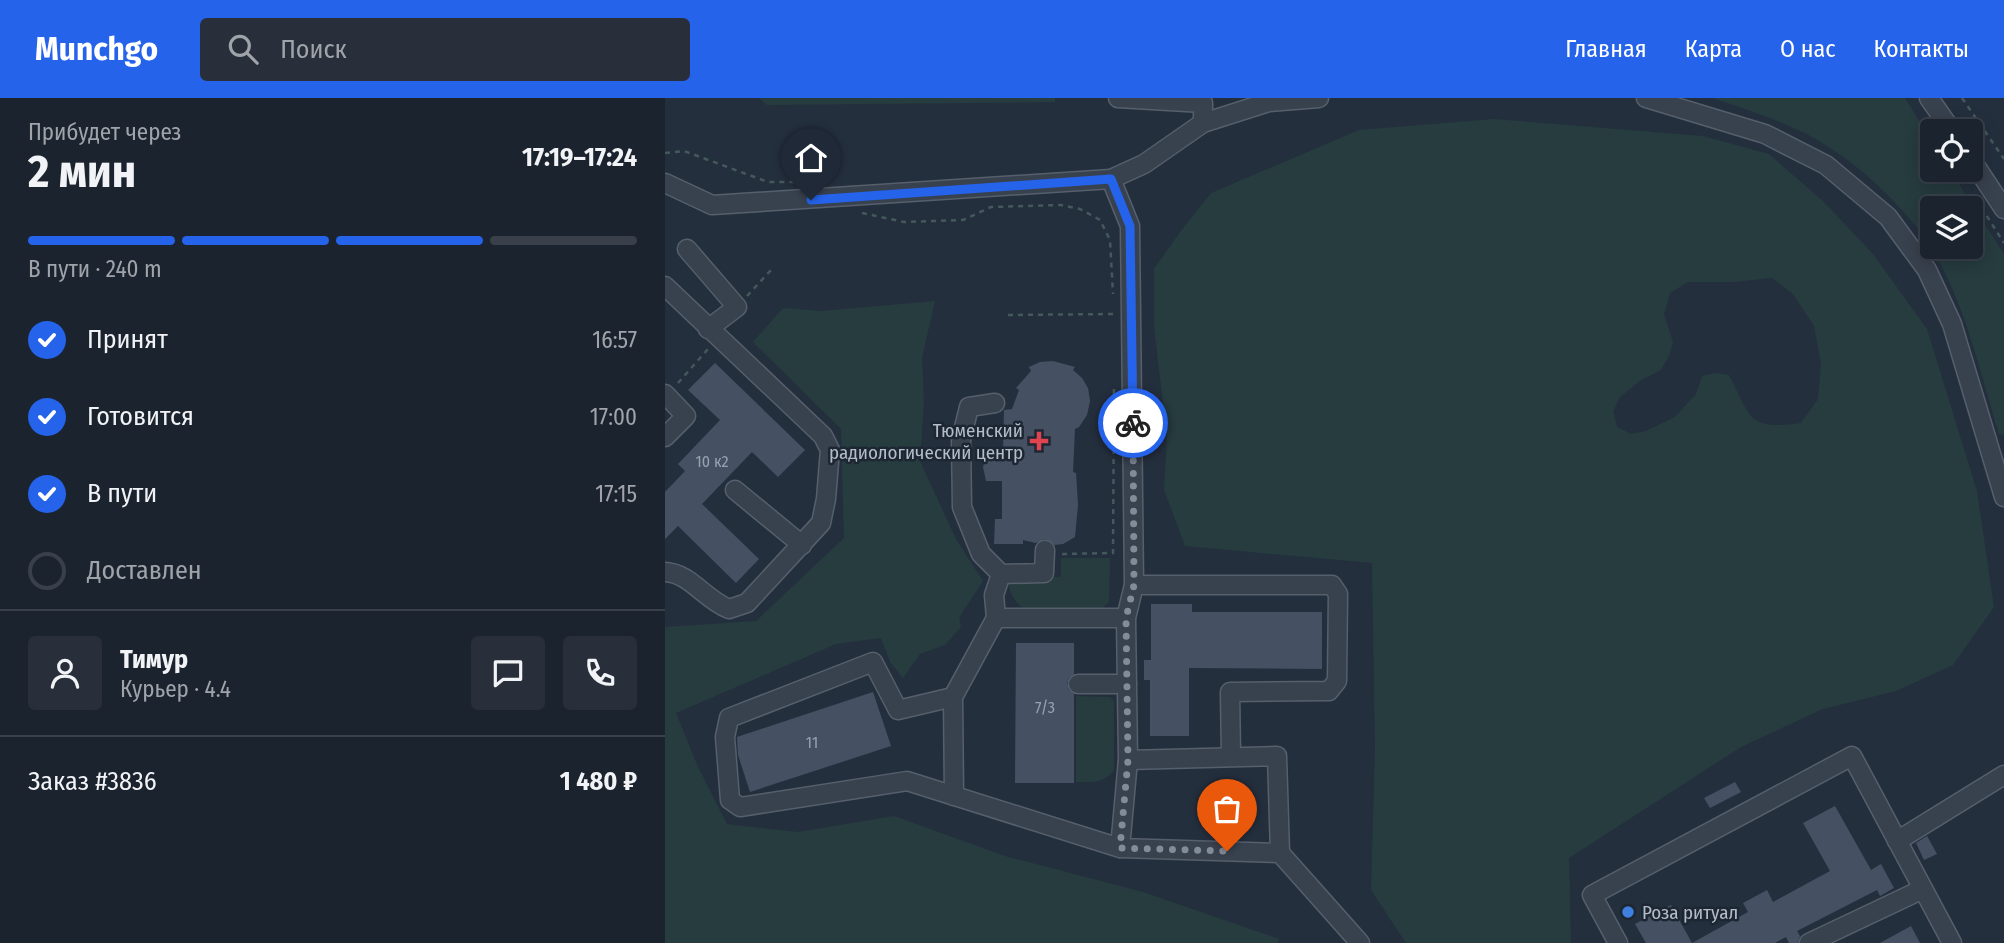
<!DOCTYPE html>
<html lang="ru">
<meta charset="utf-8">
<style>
:root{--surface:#1b232e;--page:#282f3a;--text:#f1f3f6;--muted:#a0a4aa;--line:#39404a;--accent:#2563eb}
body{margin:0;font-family:"Fira Sans Condensed",sans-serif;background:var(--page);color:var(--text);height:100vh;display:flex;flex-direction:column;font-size:26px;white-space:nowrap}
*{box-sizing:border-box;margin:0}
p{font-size:23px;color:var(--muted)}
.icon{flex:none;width:38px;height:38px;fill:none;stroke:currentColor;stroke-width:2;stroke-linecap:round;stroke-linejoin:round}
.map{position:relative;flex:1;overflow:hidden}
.details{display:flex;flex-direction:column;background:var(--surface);width:665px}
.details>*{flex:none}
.buttons{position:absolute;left:1255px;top:21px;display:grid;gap:14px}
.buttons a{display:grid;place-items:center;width:63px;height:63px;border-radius:7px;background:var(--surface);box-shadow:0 4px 18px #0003,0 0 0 2px var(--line);font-size:35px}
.pin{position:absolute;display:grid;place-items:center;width:60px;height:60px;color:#fff;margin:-72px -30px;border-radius:50% 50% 50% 0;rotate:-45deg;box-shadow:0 0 7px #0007}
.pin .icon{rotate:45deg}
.courier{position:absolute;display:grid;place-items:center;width:70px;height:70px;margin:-35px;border:5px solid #2563eb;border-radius:50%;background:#fff;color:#222;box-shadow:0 2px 9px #0007}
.overview em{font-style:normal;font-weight:700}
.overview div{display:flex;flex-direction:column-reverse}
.overview{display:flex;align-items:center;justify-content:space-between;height:119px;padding:0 28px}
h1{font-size:46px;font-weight:700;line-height:52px}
.bar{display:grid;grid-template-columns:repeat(4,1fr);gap:10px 7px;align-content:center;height:84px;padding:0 28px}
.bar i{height:9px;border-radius:5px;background:var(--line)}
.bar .on{background:var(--accent)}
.bar p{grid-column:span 4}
.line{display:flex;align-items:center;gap:18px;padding:0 28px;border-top:2px solid var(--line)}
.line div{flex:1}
.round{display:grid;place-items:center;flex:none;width:74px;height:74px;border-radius:7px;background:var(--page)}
ol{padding:0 28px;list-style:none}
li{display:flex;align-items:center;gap:21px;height:77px}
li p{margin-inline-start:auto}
li .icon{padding:7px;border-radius:50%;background:var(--accent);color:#fff;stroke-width:4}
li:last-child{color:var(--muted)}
li i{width:38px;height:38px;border:4px solid var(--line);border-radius:50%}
header{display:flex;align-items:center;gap:42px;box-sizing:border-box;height:98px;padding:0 35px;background:var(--accent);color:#fff}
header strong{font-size:33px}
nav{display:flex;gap:38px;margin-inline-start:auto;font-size:24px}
.search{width:490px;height:63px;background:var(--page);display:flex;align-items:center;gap:18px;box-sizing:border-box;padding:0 24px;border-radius:7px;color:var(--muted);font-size:26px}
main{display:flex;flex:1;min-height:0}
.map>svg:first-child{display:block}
.green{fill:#263c3f;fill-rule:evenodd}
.building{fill:#455162}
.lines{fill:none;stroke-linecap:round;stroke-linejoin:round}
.minor-casing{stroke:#565f6c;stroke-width:21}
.path{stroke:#44595c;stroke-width:2.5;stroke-dasharray:5 5;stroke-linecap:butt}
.minor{stroke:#38414e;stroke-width:18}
.done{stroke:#828b98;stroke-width:7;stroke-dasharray:0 12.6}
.route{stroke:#2563eb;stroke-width:9}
.health-dot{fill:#e0444e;stroke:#1d2633;stroke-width:2.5}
.shop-dot{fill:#3f7fe0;stroke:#1d2633;stroke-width:2.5}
.labels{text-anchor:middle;stroke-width:5;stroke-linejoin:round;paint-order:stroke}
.number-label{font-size:16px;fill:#98a1af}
.poi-label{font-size:19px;fill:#b4bcc9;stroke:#1d2633;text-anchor:end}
</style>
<header>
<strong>Munchgo</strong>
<div class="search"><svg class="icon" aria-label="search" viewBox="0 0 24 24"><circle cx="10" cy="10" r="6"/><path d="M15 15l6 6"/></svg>Поиск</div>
<nav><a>Главная</a><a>Карта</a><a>О нас</a><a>Контакты</a></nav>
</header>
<main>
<section class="details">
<div class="overview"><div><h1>2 мин</h1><p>Прибудет через</p></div><em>17:19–17:24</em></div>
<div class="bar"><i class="on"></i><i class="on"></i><i class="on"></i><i></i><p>В пути · 240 m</p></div>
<ol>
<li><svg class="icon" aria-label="check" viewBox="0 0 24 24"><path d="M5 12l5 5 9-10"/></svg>Принят<p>16:57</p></li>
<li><svg class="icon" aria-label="check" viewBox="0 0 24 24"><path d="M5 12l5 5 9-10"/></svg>Готовится<p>17:00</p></li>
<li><svg class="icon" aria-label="check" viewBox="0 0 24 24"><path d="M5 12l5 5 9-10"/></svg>В пути<p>17:15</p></li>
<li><i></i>Доставлен</li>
</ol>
<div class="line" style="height:126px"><a class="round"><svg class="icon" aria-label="person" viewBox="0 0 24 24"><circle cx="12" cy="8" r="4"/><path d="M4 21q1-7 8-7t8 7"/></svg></a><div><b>Тимур</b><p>Курьер · 4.4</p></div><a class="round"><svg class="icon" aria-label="chat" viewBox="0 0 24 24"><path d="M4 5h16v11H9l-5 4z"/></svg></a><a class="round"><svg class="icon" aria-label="phone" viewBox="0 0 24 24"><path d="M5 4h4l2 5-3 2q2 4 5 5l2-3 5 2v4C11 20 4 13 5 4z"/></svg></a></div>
<div class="line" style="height:91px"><div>Заказ #3836</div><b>1 480 ₽</b></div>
</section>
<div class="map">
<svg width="1339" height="845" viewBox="0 0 1339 845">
<rect width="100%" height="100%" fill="#242f3e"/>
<g class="green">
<polygon points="94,0 390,0 390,4 102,7"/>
<path d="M1048,0H1240L1267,43V72H1285L1339,156V337L1334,336C1316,278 1302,213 1272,160C1245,111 1184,55 1133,32C1106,19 1076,10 1048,0ZM1267,110H1306V149H1267Z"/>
<path d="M829,21L1038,38L1104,56L1160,105L1208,156L1262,231L1312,393L1329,509L1288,567L1231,593L1158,611L1076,649L904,760L906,845H741L706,792L710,651L707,465L520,448L499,392L502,337L489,230V171L515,134L546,95L694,32ZM1107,180L1128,196L1149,228L1156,266L1153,301L1136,325C1081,333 1086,318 1064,277L1050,275L1037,278L1031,296L1010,319L981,333L966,336L952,329L948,313L955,299L976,282L996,272L1004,258L1008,244L999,216L1005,195L1023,184H1069Z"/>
<polygon points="270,203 257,260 259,304 255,363 291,441 318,483 294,520 296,529 280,547 255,556 238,580 225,564 216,540 171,546 11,615 33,669 62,726 133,734 229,718 340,758 478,794 614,841 613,845 0,845 0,529 91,523 179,440 176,331 88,244 118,210 156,213"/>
<path d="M396,460H445L444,504L437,511L428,513L363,512C351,507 343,496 344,482L349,479H396Z"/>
<path d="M411,598L445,599L449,603V672C439,686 427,684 411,684Z"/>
</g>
<g class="building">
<polygon points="388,263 410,269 408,272 417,280 423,290 425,303 422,317 414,329 410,331 408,374 411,375 413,407 410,439 398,446 390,447 380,441 371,445 358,442 358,446 329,446 330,421 337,421 337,383 321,383 318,369 322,356 338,355 339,312 347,311 354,292 351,290 366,273 364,269 375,264"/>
<polygon points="50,265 140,352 113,379 87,354 37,406 94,461 71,485 13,428 0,441 0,394 20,373 13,366 55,322 23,292"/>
<polygon points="486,506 527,506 527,514 657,514 657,571 524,570 524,638 485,638 485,582 479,582 479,562 486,562"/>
<polygon points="351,545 409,545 409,576 404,580 402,585 404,592 409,596 409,685 350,685"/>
<polygon points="208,594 226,648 85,694 73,657 72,639"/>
<polygon points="1070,684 1076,694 1045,710 1039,700"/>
<polygon points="1170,708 1206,772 1216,766 1229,790 1215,798 1212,792 1132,833 1135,838 1133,845 1124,845 1121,839 1110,845 981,845 970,826 1006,807 1027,845 1083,814 1078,805 1102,792 1108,804 1165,773 1138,725"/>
<polygon points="1262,738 1272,756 1259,762 1251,745"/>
<polygon points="1246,828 1255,845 1215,845"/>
</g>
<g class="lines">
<g class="minor-casing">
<g id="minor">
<polyline points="453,0 538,5 538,25"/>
<polyline points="981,0 1100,36 1161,67 1223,119 1262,172 1287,226 1339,399"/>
<polyline points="1264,0 1287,33"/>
<polyline points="1306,61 1339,111"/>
<polyline points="446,81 465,128 469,487 461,520 463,662 455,750 615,755 695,845"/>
<polyline points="0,85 47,107 446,81 479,66 538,25 604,4 654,0"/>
<polyline points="22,151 72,209 43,231"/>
<path d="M0,188L158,338L165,352L161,401L156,425L82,505L64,511C39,501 25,475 0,474"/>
<polyline points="0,296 21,318 0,339"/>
<polyline points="330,305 304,309 296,342 297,409 316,456 336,476 329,497 331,520 461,520"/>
<polyline points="70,392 137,447"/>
<polyline points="336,476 379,475 380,452"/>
<polyline points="469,487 667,487 673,496 672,583 664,593 565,594 566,658"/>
<polyline points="413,586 462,586"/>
<polyline points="288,599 233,612 208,564 64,620 60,639 65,702 75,709 242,683 455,750"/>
<polyline points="463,662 612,658 615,755"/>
<polyline points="289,698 288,599 331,520"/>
<polyline points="1232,743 1339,677"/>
<polyline points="953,845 927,797 1187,658 1287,845"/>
<polyline points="1144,845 1258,791"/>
</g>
</g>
<g class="path">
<polyline points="1297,0 1339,61"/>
<polyline points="0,55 19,53 103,84 141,84"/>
<polyline points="1311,101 1339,145"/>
<polyline points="197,115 239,124 298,122 326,109 396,107 415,111 435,122 445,142 448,196"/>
<polyline points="82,198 106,172"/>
<polyline points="343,217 448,216"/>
<polyline points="13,285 43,251"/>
<polyline points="397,456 448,455 449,286"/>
</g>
<use href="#minor" class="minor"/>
</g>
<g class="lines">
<polyline class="done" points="468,325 469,487 461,520 463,662 455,750 562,753"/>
<polyline class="route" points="146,102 446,81 465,128 468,325"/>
</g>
<path class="health-dot" d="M370.5 332.5h7v7h7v7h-7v7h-7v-7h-7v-7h7z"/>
<circle class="shop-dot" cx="963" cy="814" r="7"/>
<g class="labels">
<g class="number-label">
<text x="47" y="369">10 к2</text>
<text x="380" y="615">7/3</text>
<text x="147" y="650">11</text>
</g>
<g class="poi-label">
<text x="358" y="339">Тюменский<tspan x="358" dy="22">радиологический центр</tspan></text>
<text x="977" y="821" text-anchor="start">Роза ритуал</text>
</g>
</g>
</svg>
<div class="buttons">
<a><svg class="icon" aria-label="locate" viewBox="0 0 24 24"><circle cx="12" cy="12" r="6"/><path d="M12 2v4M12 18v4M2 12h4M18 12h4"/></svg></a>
<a><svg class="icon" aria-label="layers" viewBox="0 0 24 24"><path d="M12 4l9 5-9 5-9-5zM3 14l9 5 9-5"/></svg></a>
</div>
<div class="pin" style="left:562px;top:753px;background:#ea580c"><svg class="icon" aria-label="bag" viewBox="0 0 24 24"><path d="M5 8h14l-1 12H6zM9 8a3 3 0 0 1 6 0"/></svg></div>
<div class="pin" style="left:146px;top:102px;background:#1f2937"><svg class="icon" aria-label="home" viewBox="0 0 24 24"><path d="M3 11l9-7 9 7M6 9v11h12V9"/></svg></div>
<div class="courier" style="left:468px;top:325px"><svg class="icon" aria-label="bike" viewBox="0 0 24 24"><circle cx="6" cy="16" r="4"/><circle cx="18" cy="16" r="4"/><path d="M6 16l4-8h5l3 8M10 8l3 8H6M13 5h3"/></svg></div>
</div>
</main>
